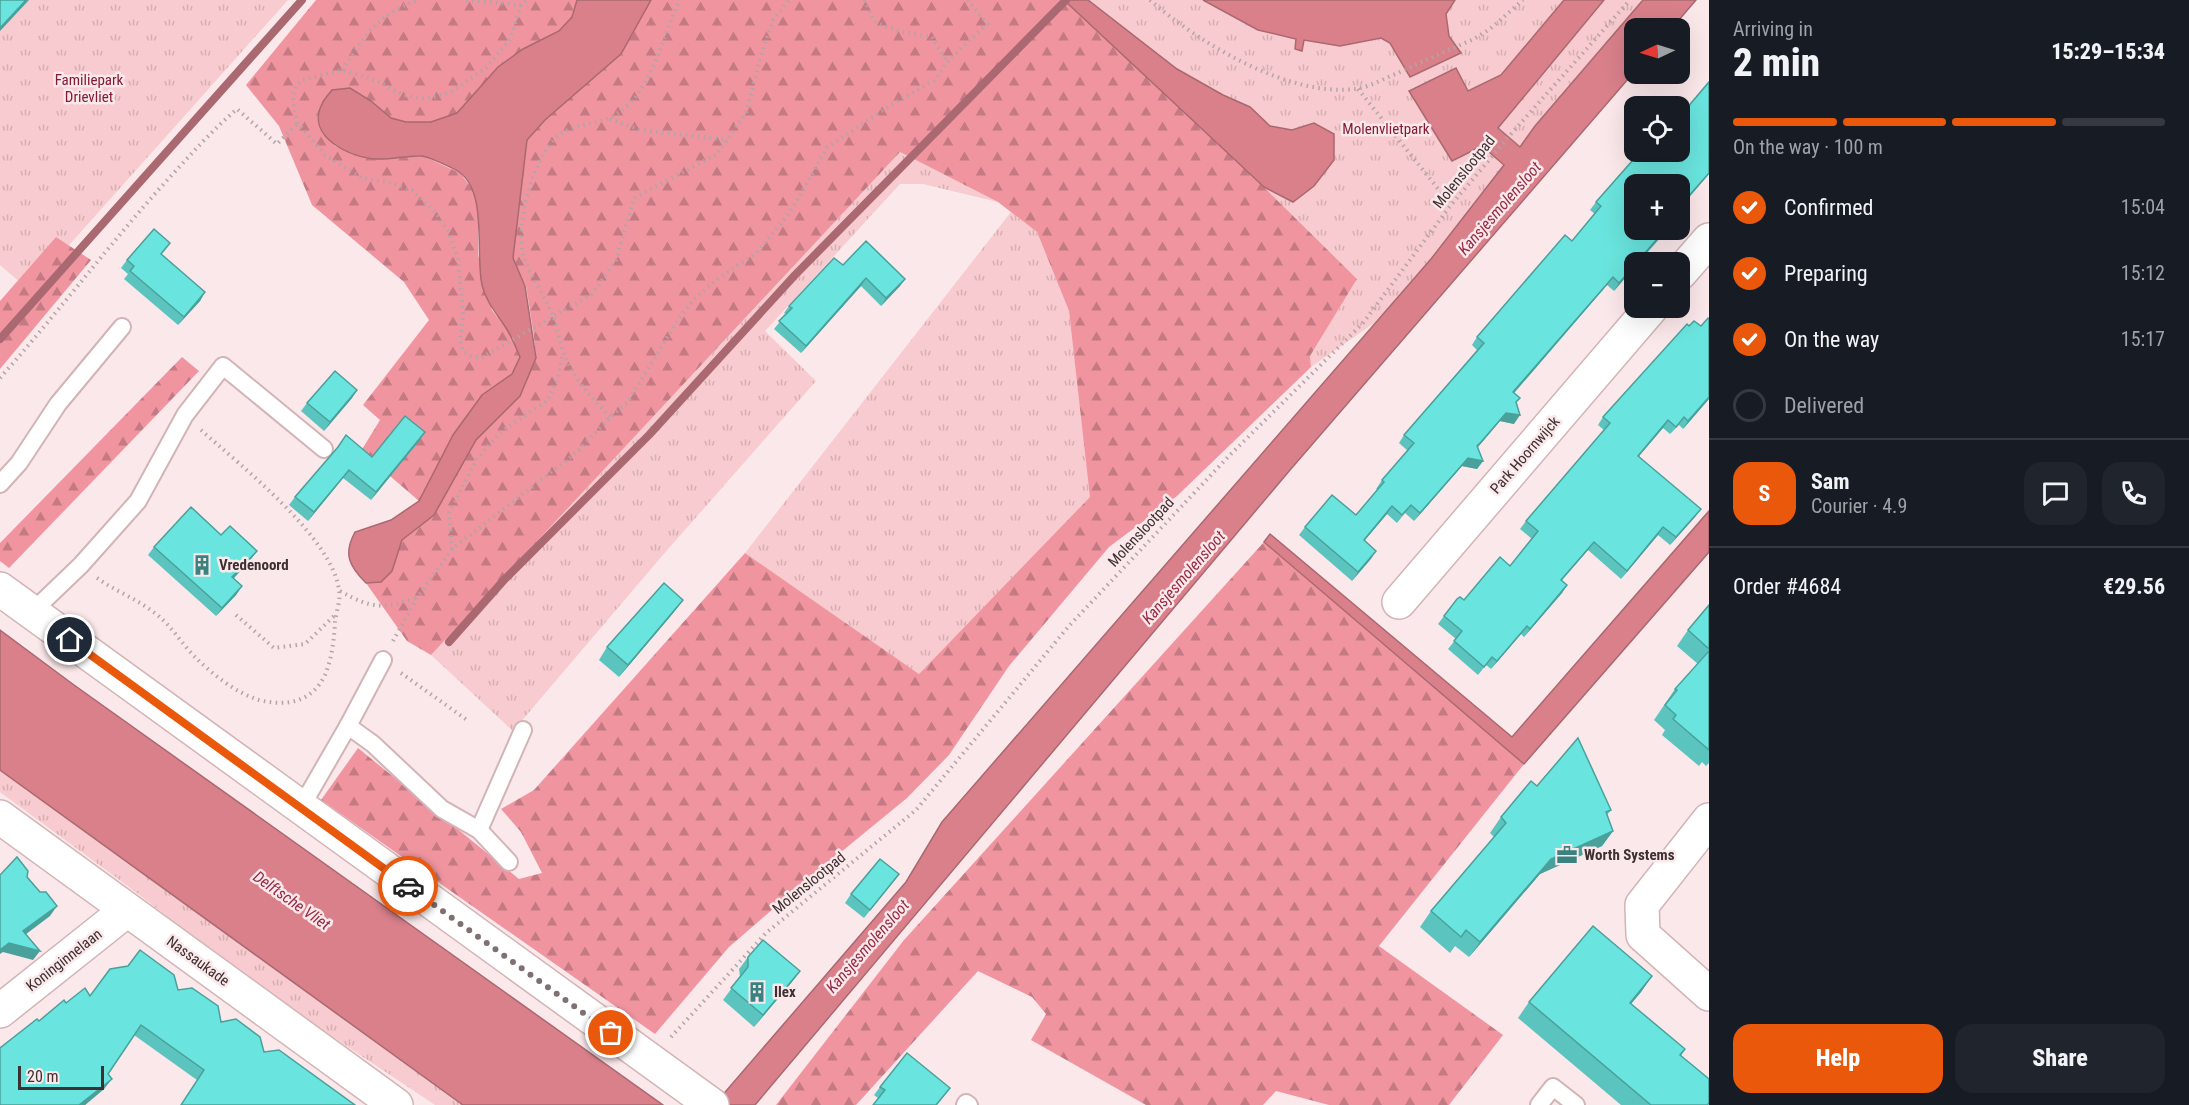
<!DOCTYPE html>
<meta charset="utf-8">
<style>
:root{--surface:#171b24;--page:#20242c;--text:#f1f3f6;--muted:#9ea1a6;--line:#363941;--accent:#ea580c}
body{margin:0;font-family:"Roboto Condensed",sans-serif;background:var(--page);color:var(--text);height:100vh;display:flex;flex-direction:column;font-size:22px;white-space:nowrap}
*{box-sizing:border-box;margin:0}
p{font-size:20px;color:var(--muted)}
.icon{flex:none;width:33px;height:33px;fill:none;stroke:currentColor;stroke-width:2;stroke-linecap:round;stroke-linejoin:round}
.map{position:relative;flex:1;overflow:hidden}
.drawer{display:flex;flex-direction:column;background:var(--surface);width:480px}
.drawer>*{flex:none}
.needle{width:39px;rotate:266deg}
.buttons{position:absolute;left:1624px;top:18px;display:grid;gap:12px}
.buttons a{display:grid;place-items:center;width:66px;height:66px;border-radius:12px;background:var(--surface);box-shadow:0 6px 24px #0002;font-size:30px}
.scale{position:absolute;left:18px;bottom:15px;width:86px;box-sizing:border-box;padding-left:6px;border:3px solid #3c3031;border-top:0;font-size:16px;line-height:21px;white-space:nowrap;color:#3c3031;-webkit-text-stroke:4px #fbe8ea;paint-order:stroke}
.pin{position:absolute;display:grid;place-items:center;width:51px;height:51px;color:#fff;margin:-26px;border:3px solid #fff;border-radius:50%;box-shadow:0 2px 6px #0007}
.courier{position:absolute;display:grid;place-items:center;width:60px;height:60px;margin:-30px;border:4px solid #ea580c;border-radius:50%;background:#fff;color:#222;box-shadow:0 2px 8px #0007}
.head em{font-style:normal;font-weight:800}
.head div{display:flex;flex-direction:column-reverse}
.head{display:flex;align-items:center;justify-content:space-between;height:102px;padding:0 24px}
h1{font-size:39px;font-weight:800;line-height:45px}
.bar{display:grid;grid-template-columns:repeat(4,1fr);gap:9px 6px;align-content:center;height:72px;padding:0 24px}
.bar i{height:8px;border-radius:4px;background:var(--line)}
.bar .on{background:var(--accent)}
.bar p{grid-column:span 4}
.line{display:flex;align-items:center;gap:15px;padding:0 24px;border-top:2px solid var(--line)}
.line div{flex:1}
.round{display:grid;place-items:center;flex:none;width:63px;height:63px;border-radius:18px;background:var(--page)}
ol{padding:0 24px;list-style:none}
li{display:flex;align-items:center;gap:18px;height:66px}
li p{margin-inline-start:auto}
li .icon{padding:6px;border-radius:50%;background:var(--accent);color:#fff;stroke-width:4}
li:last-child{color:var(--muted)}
li i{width:33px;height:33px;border:3px solid var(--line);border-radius:50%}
.cta{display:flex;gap:12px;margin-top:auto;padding:12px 24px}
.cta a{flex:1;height:69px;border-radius:18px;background:var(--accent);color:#fff;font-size:24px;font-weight:800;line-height:69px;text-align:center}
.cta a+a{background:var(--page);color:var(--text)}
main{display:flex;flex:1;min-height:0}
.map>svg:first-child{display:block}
.grass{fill:url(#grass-tufts)}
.forest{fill:url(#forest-firs)}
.water{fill:#d9808b;stroke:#aa6870;stroke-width:1.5}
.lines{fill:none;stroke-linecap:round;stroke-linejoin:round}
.stream{stroke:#aa6870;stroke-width:8}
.service-casing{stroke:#d2b4b6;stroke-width:20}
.minor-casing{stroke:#d2b4b6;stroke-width:36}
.tertiary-casing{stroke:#d2b4b6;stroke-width:36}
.path{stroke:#b4a4a5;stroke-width:4;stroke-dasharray:1.5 4.5;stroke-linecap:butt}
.service{stroke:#fff;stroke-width:16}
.minor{stroke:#fff;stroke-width:33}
.tertiary{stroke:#fff;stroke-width:33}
.wall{fill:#5bc4bf}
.shaded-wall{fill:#4aa09b}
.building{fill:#6ae4de;stroke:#4aa09b;stroke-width:1.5}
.done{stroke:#7f7072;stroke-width:6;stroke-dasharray:0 10.8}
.route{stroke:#ea580c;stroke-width:8}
.labels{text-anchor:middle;stroke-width:5;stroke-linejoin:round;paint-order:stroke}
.park-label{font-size:15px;fill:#841a35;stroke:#fbe8ea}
.street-label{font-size:15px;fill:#3c3031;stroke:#fbe8ea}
.poi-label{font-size:15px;font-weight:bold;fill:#3c3031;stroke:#fbe8ea;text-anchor:start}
.water-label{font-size:16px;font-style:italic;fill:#932a41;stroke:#fbe8ea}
</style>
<main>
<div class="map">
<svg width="1709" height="1105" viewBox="0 0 1709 1105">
<defs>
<pattern id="grass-tufts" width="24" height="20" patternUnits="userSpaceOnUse" patternTransform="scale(1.5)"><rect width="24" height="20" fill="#f7cbcf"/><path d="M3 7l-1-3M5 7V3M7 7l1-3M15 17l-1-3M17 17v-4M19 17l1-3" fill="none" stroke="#d5afb2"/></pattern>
<pattern id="forest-firs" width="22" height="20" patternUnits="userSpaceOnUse" patternTransform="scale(1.5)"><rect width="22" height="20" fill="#f095a0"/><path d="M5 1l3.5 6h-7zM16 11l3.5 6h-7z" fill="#c47a83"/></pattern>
</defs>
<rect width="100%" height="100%" fill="#fbe8ea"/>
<g class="grass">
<polygon points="0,0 288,0 29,290 0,265"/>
<polygon points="1061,0 1665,0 1635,28 1377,321 1311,367 1310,356 1357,279"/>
<polygon points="900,152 998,202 923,184 900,184 765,331 816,381 662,556 513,731 431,655"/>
<polygon points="1011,212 1037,232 1069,311 1091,497 919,674 745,553"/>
<polygon points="0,770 463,1105 435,1105 261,989 133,890 0,792"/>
</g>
<g class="forest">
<polygon points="316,0 577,0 572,17 559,31 523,49 498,67 457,113 431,122 406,122 391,118 371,101 322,131 335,146 351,154 376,159 423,156 460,173 475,192 478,214 478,255 492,310 508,331 520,357 512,374 482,395 453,435 419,501 361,451 380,420 363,405 429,320 404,282 312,205 279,126 246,85"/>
<polygon points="651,0 1067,0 1211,135 1357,279 1310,356 1311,367 1177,496 1109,547 1009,666 949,755 907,798 796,889 729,947 655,1034 321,800 358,748 519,879 542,873 521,832 501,809 534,790 745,553 919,674 1090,497 1069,311 1037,232 998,202 900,152 431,655 407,641 366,583 381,582 392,571 402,540 434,515 476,440 520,396 536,358 534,337 526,286 513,258 527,140 545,120 621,54"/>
<polygon points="56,237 91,260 0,369 0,301"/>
<polygon points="182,357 199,371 9,568 0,561 0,543"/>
<polygon points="1264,542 1524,764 1379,946 1503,1035 1449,1105 1329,1105 1276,1091 1263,1105 1146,1105 1031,1040 1046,1014 1032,997 978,971 856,1105 776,1105 904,940"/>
</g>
<g class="water">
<path d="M577,0H651L621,54L545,120L527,140L513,258L525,286L536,358L520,396L476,440L434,515L402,540L392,571L381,582L366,583C349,566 343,554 355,532L391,520L419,501L453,435L482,395L512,374L520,357C516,348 512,337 506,328C497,314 486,302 482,285C475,253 488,192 459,172C453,168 429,157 422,156C407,155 391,160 376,159C351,158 305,137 322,104C324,99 329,94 332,90L350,88L371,101L391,118L406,122H431L457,113L498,67L523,49L559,31L572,17Z"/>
<polygon points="1064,0 1088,0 1177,69 1223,95 1250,107 1270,126 1292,130 1314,123 1334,134 1334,160 1314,186 1293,202 1264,187"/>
<polygon points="1203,0 1455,0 1446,14 1449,36 1461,53 1410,77 1390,43 1381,38 1340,46 1304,40 1302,51 1295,49 1296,39 1258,30"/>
<polygon points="1564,0 1604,0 1498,128 1520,147 1535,126 1643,0 1696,0 1672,28 1635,28 1635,71 1290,470 755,1105 714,1105 906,882 942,822 1431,259 1504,165 1482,146 1452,161 1409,91 1456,68 1468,91 1501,75"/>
<polygon points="1709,511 1709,552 1524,764 1264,542 1270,534 1512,737"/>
<polygon points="0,630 74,685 663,1105 463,1105 0,770"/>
</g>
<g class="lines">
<g class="stream">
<polyline points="0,339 302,0"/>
<polyline points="449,642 504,580 649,435 795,275 1066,0"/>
</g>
<g class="service-casing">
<g id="service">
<polyline points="0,484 19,463 58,404 122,327"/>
<polyline points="32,612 81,565 138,501 185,415 223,366 324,449"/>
<polyline points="348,726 373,744 442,809 479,830 509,862"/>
<polyline points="300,809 348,726 383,660"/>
<polyline points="479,830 523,730"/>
<polyline points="965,1105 966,1103 969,1105"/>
<polyline points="1539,1105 1553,1087 1576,1105"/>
</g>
</g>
<g class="minor-casing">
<g id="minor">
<polyline points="1680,273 1709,240"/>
<polyline points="1399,602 1651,308"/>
<polyline points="0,817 396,1105"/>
<polyline points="0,1011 127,910"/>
</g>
</g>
<g class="tertiary-casing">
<g id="tertiary">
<polyline points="0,589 712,1105"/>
<polyline points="1709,820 1642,905 1643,935 1709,994"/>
</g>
</g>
<g class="path">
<polyline points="466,0 521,5 527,0"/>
<polyline points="864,0 876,23 899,31 932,37 947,62"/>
<path d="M1150,0C1199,43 1288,97 1355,89C1370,87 1385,78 1398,73C1423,61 1449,50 1474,39L1490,29L1523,0"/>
<polyline points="521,5 510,39 487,67 451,92 425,99 403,95 378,81 342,70 302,80 296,86 293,96 294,109 298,123 325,155 362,178 391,183 412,190 436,213 449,233 458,259 463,313 460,341 463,351 471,356 481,358 592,294 616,260 634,198 717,154 746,113 761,55 773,20 789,0"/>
<path d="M342,70C366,35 376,15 418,0"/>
<polyline points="1358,89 1451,205"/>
<polyline points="610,119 641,130 728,140"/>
<path d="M0,378C55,316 105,250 160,188C185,161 209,133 237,109L277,144L298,123"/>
<path d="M610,417C591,397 572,377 563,351C559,339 557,327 553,316C545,296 531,278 524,258C514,227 533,152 562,133C576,123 594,125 609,118C618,114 632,103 637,95C658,66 664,32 680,0"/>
<polyline points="452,549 449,513 476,460 499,433 548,400 558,376 563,354"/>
<path d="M97,578C115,591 135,598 152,611C170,623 180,642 195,657C212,674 236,693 259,700C287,707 312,702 325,675C332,658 334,640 335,622C336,612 341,600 339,590C332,537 241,466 201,430"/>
<path d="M340,591C372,609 382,609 416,598"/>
<polyline points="236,615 274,648 305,644 335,615"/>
<polyline points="393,641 417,598 452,549 577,452 610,417 627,403 678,320 694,299 716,280 756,253 789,214 827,148 889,106 935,80 947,62 987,24 968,0"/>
<polyline points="401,673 467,720"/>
<polyline points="671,1037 766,933 916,810 1068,627 1228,457 1363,323 1451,205 1511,134 1630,0"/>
</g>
<use href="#service" class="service"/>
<use href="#minor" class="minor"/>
<use href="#tertiary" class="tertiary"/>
</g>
<g class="wall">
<polygon points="1596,202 1635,230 1667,230 1614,291 1607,285 1514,393 1520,398 1516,402 1514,424 1500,421 1478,447 1483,461 1477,469 1462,466 1414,521 1405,513 1397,523 1387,514 1364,541 1376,551 1352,581 1299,535 1305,527 1356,515 1378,490 1376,489 1382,480 1408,451 1399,443 1404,435 1477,350 1472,345 1477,337 1572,241 1595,214 1590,210"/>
<polygon points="161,254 205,292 200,301 178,325 124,279 128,274 121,268 127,260"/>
<polygon points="843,265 905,279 900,286 881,306 861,286 801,353 774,329 786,314 784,313 789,306"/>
<polygon points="357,390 352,398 324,431 301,411 307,403"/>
<polygon points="1709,399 1683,429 1679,425 1670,434 1663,428 1639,456 1695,517 1670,545 1658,535 1621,579 1588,550 1562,580 1567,585 1562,593 1524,637 1521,634 1491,669 1486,665 1478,675 1448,649 1456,639 1438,624 1444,616 1464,600 1510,566 1532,539 1520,529 1526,521 1604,430 1598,425 1603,417"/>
<polygon points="419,441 371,500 343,478 308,521 289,505 295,497 372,457"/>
<polygon points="221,535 257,551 251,559 233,578 242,586 236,595 216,616 148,555 154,547"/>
<polygon points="1709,605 1709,763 1706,766 1702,762 1699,766 1662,735 1665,730 1654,720 1675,689 1698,664 1677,646 1688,630"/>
<polygon points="674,612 619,677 599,660 607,647"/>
<polygon points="1537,786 1611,810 1607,815 1613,831 1602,846 1540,874 1469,957 1455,946 1450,953 1420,927 1431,911 1494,837 1490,833 1501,817"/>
<polygon points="893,882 864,918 845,903 851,894"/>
<polygon points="748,957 800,971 791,983 754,1027 723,1000 740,977 739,969"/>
<polygon points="1652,976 1641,992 1631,1004 1685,1049 1681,1056 1709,1105 1621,1105 1518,1018 1529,1002"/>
<polygon points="178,990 221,1022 260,1037 197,1080 134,1035 108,1074 104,1089 85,1105 0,1105 39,1021 66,1003 90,996"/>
<polygon points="880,1087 950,1088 937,1105 873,1105 878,1098 874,1095"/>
</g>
<g class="shaded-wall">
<polygon points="26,0 29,0 0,31 0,28"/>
<polygon points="1709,173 1709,174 1680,208 1680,206"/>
<polygon points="1665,230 1667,230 1638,262 1637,262"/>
<polygon points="1635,265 1635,266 1614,291 1619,283"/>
<polygon points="1613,277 1607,285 1508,400 1513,392"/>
<polygon points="866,278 861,286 801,353 806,346"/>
<polygon points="905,279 900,286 881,306 886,298"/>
<polygon points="205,292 200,301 178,325 184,317"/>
<polygon points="357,390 352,398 324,431 330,422"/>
<polygon points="1709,397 1709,399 1683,429 1688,421"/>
<polygon points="1506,413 1520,415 1514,424 1500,421 1472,454 1481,442"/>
<polygon points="1668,420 1663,428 1632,464 1638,456"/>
<polygon points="425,432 419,441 371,500 376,492"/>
<polygon points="1468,458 1483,461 1477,469 1462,466 1414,521 1420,513"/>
<polygon points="349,470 343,478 308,521 314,512"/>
<polygon points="1392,506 1387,514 1358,548 1364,540"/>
<polygon points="1701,509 1695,517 1670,545 1676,537"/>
<polygon points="1663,527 1658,535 1621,579 1627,571"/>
<polygon points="1594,542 1588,550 1555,588 1561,580"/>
<polygon points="257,551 251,559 227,586 232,577"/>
<polygon points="1376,551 1371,559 1352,581 1358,572"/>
<polygon points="1567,585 1562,593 1524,637 1530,629"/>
<polygon points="242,586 236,595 216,616 222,608"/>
<polygon points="683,600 674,612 619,677 628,665"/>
<polygon points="1527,626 1521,634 1491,669 1497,661"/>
<polygon points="1613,831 1602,846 1540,874 1469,957 1480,942 1551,859"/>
<polygon points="57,906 50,916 17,941 23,931"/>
<polygon points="9,943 40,951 33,960 3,952 0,954 0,950"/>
<polygon points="800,971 791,983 754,1027 763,1015"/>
<polygon points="1652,976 1641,992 1619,1018 1630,1003"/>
<polygon points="112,1079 104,1089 85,1105 79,1105"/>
</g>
<g class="building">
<polygon points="0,0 26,0 0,28"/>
<polygon points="1709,82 1709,173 1680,206 1680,184 1635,184 1635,230 1665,230 1637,262 1635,262 1635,265 1619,283 1613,277 1513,392 1520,398 1516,402 1520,415 1506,413 1481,442 1477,446 1483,461 1468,458 1420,513 1411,505 1402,515 1392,506 1364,540 1376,551 1358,572 1305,527 1332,495 1356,515 1384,482 1382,480 1414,443 1404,435 1484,343 1477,337 1565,235 1572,241 1601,206 1596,202 1640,152 1680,152 1680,116"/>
<polygon points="154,229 170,243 161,254 205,292 184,317 130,271 134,266 127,260"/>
<polygon points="866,241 905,279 886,298 866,278 806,346 779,321 792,308 789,306 834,258 843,265"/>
<polygon points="1708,318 1709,319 1709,397 1688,421 1684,417 1676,427 1668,420 1638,456 1701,509 1676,537 1663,527 1627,571 1594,542 1561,580 1567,585 1530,629 1527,626 1497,661 1492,657 1484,667 1454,641 1462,631 1444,616 1457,599 1460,597 1464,600 1500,557 1510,566 1538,531 1526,521 1610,423 1603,417 1687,324 1689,326 1694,321 1701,326"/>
<polygon points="335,371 357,390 330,422 307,403"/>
<polygon points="405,416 425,432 376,492 349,470 314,512 295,497 338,447 346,435 372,457"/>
<polygon points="191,507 221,535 230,526 257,551 232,577 242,586 222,608 154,547"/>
<polygon points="664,583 683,600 628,665 607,647"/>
<polygon points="1709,605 1709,649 1688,630"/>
<polygon points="1709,651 1709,750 1673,719 1676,715 1665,705 1677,690 1675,689"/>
<polygon points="1578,738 1611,810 1606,812 1613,831 1551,859 1480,942 1466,930 1461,937 1431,911 1506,823 1501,817 1531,781 1537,786"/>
<polygon points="17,857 28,871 27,877 40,892 46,892 57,906 23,931 40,951 9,943 0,950 0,875"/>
<polygon points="880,859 899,874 870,910 851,894"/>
<polygon points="1593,926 1652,976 1630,1003 1685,1049 1680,1055 1709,1079 1709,1103 1707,1105 1651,1105 1529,1002"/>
<polygon points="763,940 800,971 763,1015 731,988 748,967 748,957"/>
<polygon points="140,950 174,975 178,990 192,988 218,1006 221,1022 236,1019 260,1037 264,1052 279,1050 355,1105 181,1105 204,1070 141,1025 108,1074 112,1079 79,1105 0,1105 0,1048 37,1019 39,1021 64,1000 66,1003 85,988 90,996 110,969 128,966"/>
<polygon points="907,1053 950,1088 936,1105 873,1105 885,1090 880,1087"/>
</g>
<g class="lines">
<polyline class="done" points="408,886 611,1033"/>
<polyline class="route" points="70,640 408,886"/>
</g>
<defs>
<g id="building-bare" transform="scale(1.62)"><path d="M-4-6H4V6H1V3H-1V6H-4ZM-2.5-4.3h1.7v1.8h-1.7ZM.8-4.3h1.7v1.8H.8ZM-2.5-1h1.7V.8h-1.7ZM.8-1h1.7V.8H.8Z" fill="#3a827f" stroke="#fbe8ea" stroke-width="2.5" paint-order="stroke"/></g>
<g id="office-bare" transform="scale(1.62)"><path d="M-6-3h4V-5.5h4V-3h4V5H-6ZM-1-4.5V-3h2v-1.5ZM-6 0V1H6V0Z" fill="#3a827f" stroke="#fbe8ea" stroke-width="2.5" paint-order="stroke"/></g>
</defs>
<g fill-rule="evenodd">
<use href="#building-bare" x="202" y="565"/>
<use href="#office-bare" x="1567" y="855"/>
<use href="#building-bare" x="757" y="992"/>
</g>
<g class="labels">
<g class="park-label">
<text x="89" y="85">Familiepark<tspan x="89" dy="17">Drievliet</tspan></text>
<text x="1386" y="134">Molenvlietpark</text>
</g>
<g class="street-label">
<text transform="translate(1464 172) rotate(-51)" y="5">Molenslootpad</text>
<text transform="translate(1525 455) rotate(-49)" y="5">Park Hoornwijck</text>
<text transform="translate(1141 532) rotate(-47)" y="5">Molenslootpad</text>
<text transform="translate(809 883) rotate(-39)" y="5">Molenslootpad</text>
<text transform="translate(64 960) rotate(-38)" y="5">Koninginnelaan</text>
<text transform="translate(198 961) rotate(36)" y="5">Nassaukade</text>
</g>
<g class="poi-label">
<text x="219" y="570">Vredenoord</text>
<text x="1584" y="860">Worth Systems</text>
<text x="774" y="997">Ilex</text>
</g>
<g class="water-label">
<text transform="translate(1499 208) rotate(-49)" y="6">Kansjesmolensloot</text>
<text transform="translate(1183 577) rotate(-49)" y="6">Kansjesmolensloot</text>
<text transform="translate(292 900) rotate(35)" y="6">Delftsche Vliet</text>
<text transform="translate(867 946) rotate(-49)" y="6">Kansjesmolensloot</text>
</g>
</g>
</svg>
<div class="buttons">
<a><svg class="needle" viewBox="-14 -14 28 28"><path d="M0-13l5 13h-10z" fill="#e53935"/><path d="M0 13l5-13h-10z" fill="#9ea1a6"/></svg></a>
<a><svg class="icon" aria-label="locate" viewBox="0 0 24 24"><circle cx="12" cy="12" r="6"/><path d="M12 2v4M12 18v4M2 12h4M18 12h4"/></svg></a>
<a>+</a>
<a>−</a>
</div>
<div class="scale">20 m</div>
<div class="pin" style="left:611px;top:1033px;background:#ea580c"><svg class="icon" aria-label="bag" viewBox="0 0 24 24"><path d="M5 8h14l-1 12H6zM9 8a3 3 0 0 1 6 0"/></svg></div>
<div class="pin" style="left:70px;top:640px;background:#1f2937"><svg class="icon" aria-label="home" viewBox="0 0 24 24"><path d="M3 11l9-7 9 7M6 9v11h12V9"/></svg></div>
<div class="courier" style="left:408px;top:886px"><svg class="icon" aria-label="car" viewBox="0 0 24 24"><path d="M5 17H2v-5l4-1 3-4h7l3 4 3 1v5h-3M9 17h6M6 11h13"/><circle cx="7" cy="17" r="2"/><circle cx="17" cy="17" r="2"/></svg></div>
</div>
<section class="drawer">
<div class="head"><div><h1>2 min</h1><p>Arriving in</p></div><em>15:29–15:34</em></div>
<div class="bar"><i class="on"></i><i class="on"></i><i class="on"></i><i></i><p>On the way · 100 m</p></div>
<ol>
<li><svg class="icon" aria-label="check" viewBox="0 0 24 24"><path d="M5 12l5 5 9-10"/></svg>Confirmed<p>15:04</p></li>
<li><svg class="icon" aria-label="check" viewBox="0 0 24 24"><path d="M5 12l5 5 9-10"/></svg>Preparing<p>15:12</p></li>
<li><svg class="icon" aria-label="check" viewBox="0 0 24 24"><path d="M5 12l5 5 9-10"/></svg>On the way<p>15:17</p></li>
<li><i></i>Delivered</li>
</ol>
<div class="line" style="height:108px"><b class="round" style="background:var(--accent);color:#fff">S</b><div><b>Sam</b><p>Courier · 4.9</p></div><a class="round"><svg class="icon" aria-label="chat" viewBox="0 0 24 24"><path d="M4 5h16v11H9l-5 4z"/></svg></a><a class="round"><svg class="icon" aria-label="phone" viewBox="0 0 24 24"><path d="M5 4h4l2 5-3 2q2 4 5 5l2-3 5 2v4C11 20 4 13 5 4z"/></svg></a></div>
<div class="line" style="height:78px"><div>Order #4684</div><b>€29.56</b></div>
<div class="cta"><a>Help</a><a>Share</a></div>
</section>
</main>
